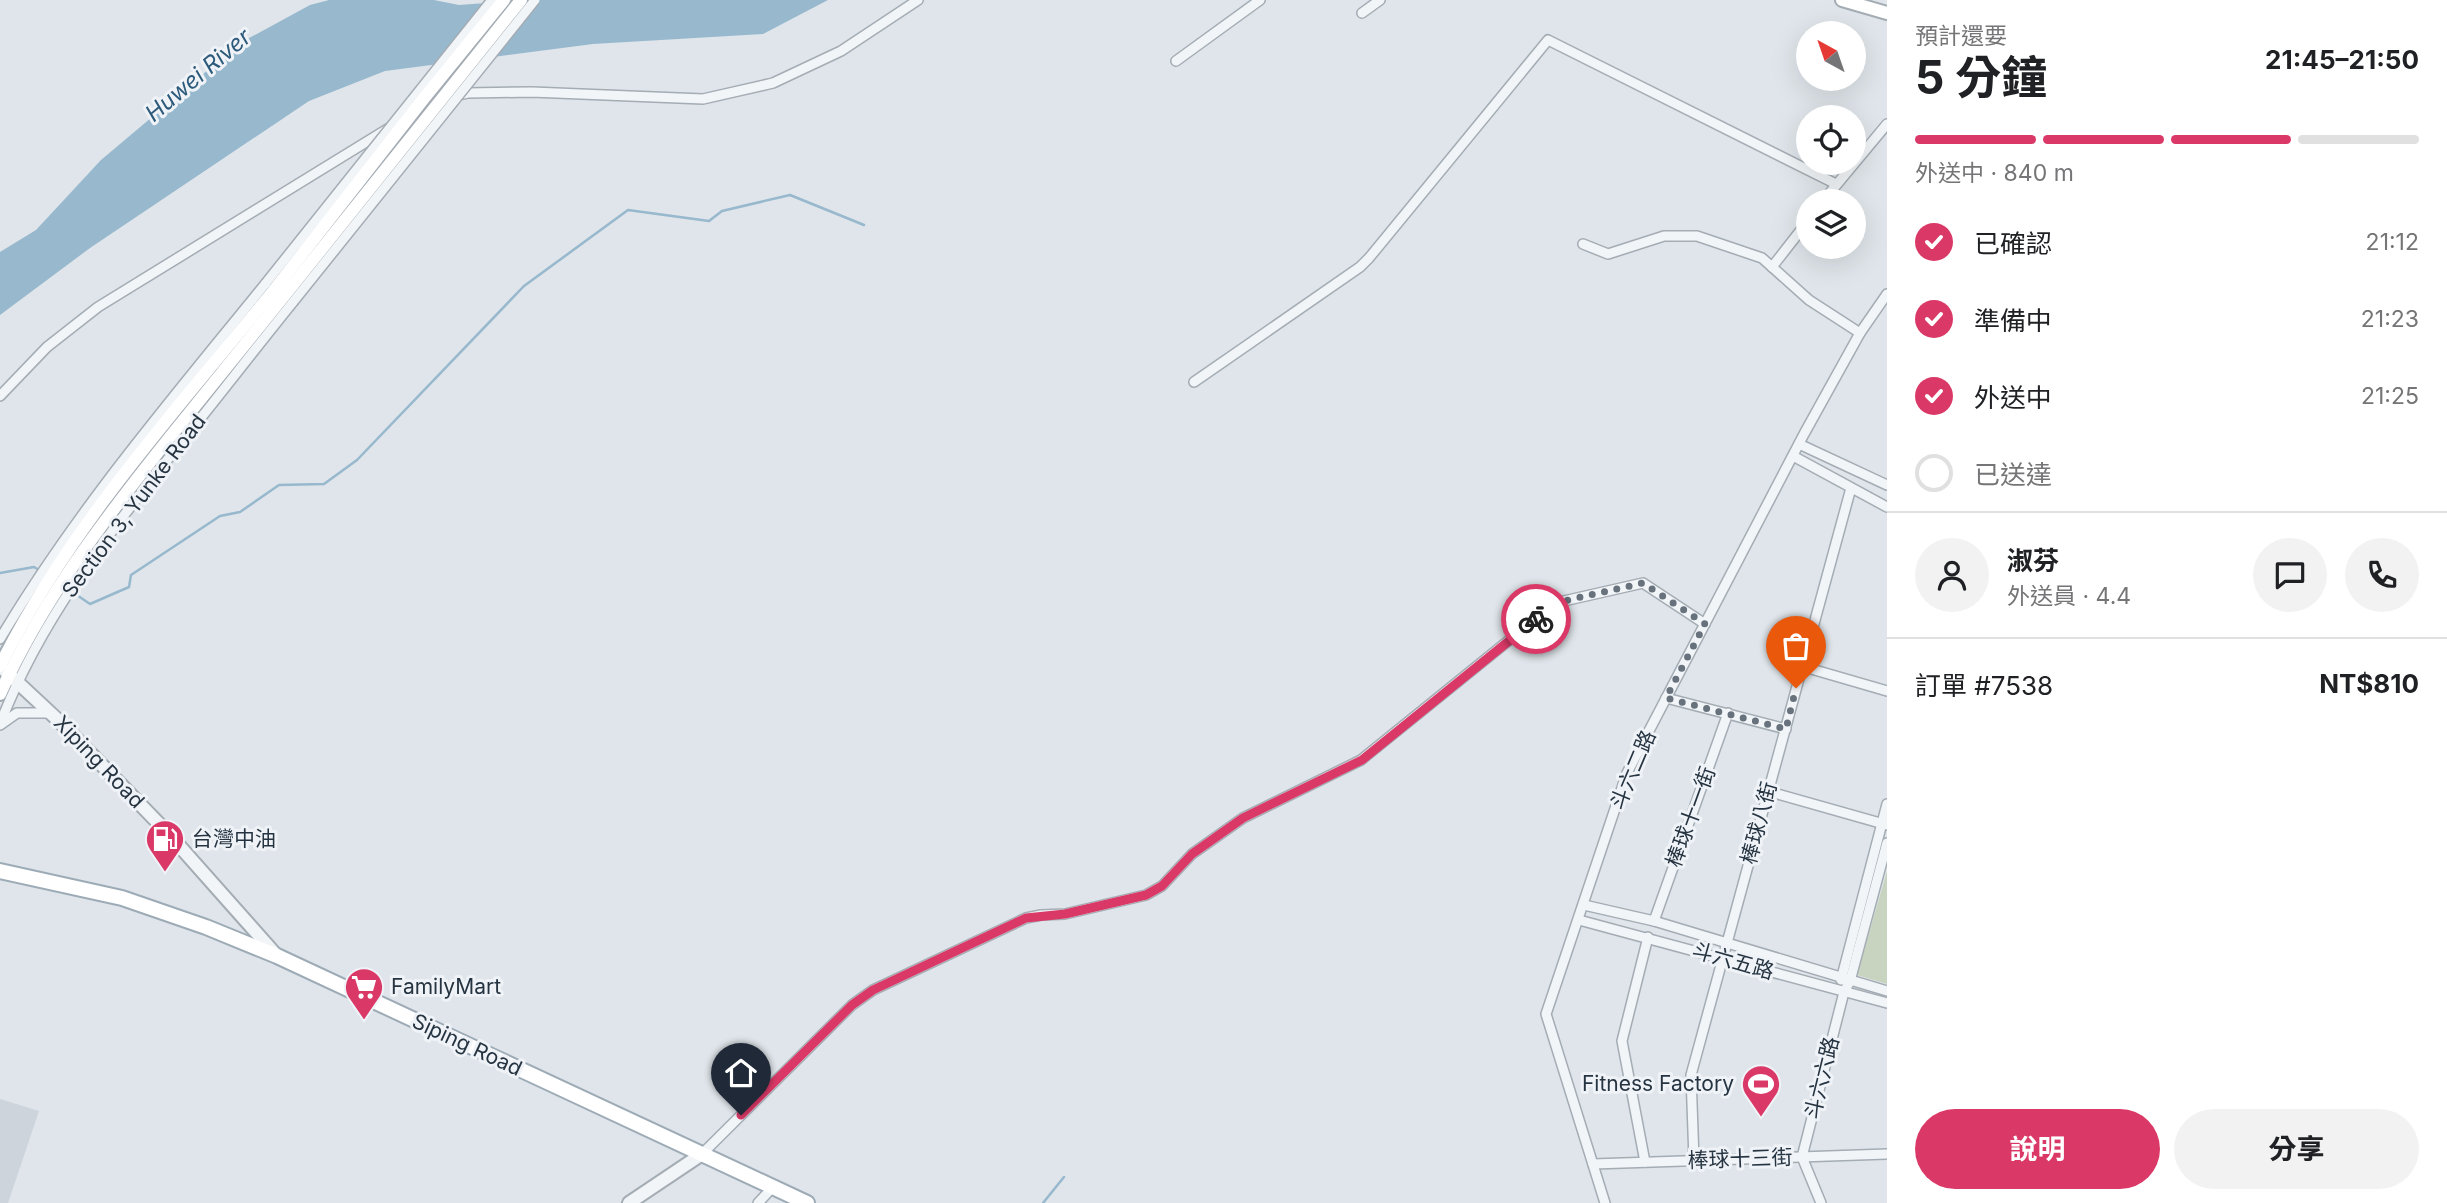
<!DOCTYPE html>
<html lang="zh-TW">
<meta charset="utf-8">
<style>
:root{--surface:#fff;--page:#f2f2f2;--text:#202124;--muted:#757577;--line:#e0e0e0;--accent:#da3967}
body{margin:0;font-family:Inter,"Noto Sans TC",sans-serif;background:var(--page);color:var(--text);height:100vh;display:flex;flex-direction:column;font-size:26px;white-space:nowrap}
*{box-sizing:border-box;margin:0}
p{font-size:23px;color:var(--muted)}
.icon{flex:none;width:38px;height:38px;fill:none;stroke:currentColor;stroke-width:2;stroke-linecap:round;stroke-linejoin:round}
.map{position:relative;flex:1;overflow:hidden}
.panel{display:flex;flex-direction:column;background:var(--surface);width:560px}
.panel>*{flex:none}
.needle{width:46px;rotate:320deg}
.controls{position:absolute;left:1796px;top:21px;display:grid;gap:14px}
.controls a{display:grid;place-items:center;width:70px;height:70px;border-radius:50%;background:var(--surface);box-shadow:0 7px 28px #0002;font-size:35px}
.pin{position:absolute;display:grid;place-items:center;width:60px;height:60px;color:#fff;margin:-72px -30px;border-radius:50% 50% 50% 0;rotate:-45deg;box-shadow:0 0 7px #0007}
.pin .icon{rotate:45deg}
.courier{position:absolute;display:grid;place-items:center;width:70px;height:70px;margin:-35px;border:5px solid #da3967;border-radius:50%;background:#fff;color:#222;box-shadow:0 2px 9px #0007}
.summary em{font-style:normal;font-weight:700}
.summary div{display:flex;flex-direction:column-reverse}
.summary{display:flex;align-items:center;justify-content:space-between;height:119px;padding:0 28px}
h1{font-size:46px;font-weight:700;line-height:52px}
.bar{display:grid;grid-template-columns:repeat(4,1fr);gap:10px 7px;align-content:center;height:84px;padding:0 28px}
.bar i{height:9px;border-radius:5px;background:var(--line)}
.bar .on{background:var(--accent)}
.bar p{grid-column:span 4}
.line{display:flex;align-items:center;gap:18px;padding:0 28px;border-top:2px solid var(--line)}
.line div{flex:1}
.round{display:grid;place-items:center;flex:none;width:74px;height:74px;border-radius:37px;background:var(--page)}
ol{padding:0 28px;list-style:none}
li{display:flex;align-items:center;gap:21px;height:77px}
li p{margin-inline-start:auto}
li .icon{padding:7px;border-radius:50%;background:var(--accent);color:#fff;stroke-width:4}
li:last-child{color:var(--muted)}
li i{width:38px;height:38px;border:4px solid var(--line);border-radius:50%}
.cta{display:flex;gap:14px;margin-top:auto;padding:14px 28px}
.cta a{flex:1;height:80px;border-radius:42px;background:var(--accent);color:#fff;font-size:28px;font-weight:700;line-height:80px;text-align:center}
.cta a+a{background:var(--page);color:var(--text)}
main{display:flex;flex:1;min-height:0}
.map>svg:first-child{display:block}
.built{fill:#cdd4dc}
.green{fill:#c8d4bf}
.water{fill:#97b8cd}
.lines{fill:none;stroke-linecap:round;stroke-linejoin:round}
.stream{stroke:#97b8cd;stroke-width:2.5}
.minor-casing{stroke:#a4acb4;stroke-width:12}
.tertiary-casing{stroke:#a4acb4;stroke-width:16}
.secondary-casing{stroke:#a4acb4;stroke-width:16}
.primary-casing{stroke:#9dabb6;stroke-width:18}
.minor{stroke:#f2f5f8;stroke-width:9}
.tertiary{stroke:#f2f5f8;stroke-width:12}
.secondary{stroke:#fff;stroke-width:12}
.primary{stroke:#fff;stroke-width:14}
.minor-bridge-casing{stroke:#a4acb4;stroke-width:12;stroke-linecap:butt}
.secondary-bridge-casing{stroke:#a4acb4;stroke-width:16;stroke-linecap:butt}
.minor-bridge{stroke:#f2f5f8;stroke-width:9}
.secondary-bridge{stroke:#fff;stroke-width:12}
.done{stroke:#67727d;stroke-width:7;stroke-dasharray:0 12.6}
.route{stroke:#da3967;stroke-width:9}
.labels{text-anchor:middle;stroke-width:6;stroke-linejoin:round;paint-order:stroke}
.street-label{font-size:21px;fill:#263442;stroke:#eff3f7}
.poi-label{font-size:21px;fill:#263442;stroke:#eff3f7;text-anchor:start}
.water-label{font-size:23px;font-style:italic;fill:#2d5a7a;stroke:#eff3f7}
</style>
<main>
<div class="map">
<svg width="1887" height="1203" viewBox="0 0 1887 1203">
<rect width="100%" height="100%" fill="#dfe5ea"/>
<polygon class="built" points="0,1099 39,1111 8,1203 0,1203"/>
<polygon class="green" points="1887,871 1887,984 1857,975"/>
<polygon class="water" points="329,0 434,0 459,5 528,0 828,0 763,34 593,44 385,71 309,101 90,248 0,315 0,252 36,230 101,160 240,43 310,5"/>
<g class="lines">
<g class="stream">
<polyline points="0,573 34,567 39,570"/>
<polyline points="71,591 90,604 129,587 131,575 220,516 240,512 279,485 324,484 357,460 524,286 628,210 709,221 722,211 790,195 864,225"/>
<polyline points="1043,1203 1064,1177"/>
</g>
<g class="minor-casing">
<g id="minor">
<polyline points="1362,13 1380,0"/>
<polyline points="1176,61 1260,0"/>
<polyline points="454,96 468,93 532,92 703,99 773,83 841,51 918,0"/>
<polyline points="1823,201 1887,124"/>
<polyline points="1583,244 1608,254 1664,236 1697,236 1762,258 1809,300 1860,333"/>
<polyline points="1772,267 1808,221"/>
<polyline points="1194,382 1360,267 1369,258 1548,40 1836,184"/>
<polyline points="0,396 47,347 98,307 389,128"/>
<polyline points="1799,444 1887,485"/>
<polyline points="1793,456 1887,507"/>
<path d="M0,639C76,511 173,398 266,283"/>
<polyline points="1801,666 1887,691"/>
<polyline points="1666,698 1786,729"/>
<path d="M0,724C41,617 110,532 180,444C218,397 255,349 293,302"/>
<polyline points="0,725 17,713 50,713"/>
<polyline points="1767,791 1887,825"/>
<polyline points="1584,905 1654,921 1887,991"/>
<polyline points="1579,920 1887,1003"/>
<polyline points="1654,921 1728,713"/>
<polyline points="1841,980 1887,804"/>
<polyline points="702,1154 852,1005 873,990 1026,918 1041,915 1065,914 1146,895 1162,886 1192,854 1243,818 1361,760 1555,603 1643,583 1705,624"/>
<polyline points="1694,1160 1691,1075 1851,488"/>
<polyline points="1645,1162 1622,1041 1648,937"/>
<polyline points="1593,1164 1887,1154"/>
<polyline points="758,1203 773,1187"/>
<polyline points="1605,1203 1546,1014 1627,773 1804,434 1860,333 1887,294"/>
<polyline points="1821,1203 1802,1157 1844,992 1850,981 1887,843"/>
</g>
</g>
<g class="tertiary-casing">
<g id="tertiary">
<polyline points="0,666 59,721 167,832 277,956"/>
<polyline points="629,1203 702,1154"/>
</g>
</g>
<g class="secondary-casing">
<g id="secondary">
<polyline points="1842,0 1887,13"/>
<path d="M0,666C70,526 177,409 275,289"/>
<path d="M0,694C42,600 106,517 170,437C208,390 246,343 284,296"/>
</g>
</g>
<g class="primary-casing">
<polyline id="primary" points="0,871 122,898 206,927 277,956 807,1203"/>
</g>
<use href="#minor" class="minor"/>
<use href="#tertiary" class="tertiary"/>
<use href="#secondary" class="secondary"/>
<use href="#primary" class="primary"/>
<g class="minor-bridge-casing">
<g id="minor-bridge">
<polyline points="266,283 492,0"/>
<polyline points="293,302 535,0"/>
</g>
</g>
<g class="secondary-bridge-casing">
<g id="secondary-bridge">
<polyline points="275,289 425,97 504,0"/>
<polyline points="284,296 521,0"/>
</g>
</g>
<use href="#minor-bridge" class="minor-bridge"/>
<use href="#secondary-bridge" class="secondary-bridge"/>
</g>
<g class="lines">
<polyline class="done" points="1536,619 1555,603 1643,583 1705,624 1666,698 1786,729 1796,688"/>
<polyline class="route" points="741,1115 852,1005 873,990 1026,918 1065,914 1146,895 1162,886 1192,854 1243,818 1362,760 1536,619"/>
</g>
<defs>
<g id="fuel-pin" transform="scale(2.0125)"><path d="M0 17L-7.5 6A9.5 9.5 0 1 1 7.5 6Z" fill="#da3967" stroke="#eff3f7"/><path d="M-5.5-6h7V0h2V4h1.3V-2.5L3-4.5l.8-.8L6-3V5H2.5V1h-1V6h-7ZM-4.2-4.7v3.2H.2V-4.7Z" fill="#fff"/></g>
<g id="supermarket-pin" transform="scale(2.0125)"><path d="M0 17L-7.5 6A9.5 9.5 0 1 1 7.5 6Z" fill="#da3967" stroke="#eff3f7"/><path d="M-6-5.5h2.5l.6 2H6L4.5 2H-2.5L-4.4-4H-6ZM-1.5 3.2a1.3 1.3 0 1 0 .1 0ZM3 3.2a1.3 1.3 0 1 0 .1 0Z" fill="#fff"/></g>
<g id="stadium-pin" transform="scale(2.0125)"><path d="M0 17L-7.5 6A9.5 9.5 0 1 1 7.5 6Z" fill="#da3967" stroke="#eff3f7"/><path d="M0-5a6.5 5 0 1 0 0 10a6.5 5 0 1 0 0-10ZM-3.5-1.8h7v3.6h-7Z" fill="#fff"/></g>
</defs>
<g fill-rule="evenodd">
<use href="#fuel-pin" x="165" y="839"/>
<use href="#supermarket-pin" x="364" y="987"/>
<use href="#stadium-pin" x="1761" y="1084"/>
</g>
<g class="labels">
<g class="street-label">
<text transform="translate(134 506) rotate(-53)" y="7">Section 3, Yunke Road</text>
<text transform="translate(99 762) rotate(46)" y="7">Xiping Road</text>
<text transform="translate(1633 770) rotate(-67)" y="7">斗六二路</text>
<text transform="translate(1691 817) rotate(-70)" y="7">棒球十一街</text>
<text transform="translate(1759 823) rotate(-75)" y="7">棒球八街</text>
<text transform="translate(1733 961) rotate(16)" y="7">斗六五路</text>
<text transform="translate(467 1045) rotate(25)" y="7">Siping Road</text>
<text transform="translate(1822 1078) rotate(-76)" y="7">斗六六路</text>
<text transform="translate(1740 1159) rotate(-2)" y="7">棒球十三街</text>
</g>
<g class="poi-label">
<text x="192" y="846">台灣中油</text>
<text x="391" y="994">FamilyMart</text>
<text x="1734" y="1091" text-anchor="end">Fitness Factory</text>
</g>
<g class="water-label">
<text transform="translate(198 75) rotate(-40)" y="8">Huwei River</text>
</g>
</g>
</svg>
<div class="controls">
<a><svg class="needle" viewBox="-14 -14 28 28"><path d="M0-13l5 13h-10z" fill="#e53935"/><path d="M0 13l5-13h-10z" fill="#757577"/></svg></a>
<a><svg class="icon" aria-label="locate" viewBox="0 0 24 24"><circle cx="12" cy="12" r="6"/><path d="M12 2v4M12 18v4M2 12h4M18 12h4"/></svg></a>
<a><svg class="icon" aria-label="layers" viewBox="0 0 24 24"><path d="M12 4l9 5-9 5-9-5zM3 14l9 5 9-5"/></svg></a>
</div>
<div class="pin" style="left:1796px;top:688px;background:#ea580c"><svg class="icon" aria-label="bag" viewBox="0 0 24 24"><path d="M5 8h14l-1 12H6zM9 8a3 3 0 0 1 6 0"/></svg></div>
<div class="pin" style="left:741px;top:1115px;background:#1f2937"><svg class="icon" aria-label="home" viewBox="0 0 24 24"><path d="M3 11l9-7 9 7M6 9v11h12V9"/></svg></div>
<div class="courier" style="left:1536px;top:619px"><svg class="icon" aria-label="bike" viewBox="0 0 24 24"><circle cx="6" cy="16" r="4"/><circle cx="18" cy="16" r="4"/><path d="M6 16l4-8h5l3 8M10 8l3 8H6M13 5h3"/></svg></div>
</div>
<section class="panel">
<div class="summary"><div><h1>5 分鐘</h1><p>預計還要</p></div><em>21:45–21:50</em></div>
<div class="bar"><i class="on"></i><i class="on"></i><i class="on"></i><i></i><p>外送中 · 840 m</p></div>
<ol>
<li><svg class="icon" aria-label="check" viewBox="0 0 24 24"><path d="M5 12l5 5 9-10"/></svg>已確認<p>21:12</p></li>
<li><svg class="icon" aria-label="check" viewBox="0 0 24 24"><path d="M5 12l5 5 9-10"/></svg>準備中<p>21:23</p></li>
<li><svg class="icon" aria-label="check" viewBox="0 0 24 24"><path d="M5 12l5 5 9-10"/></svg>外送中<p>21:25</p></li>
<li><i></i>已送達</li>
</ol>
<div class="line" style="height:126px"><a class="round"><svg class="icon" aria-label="person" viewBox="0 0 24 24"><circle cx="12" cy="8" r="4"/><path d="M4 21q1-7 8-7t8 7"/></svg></a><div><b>淑芬</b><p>外送員 · 4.4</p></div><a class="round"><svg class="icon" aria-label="chat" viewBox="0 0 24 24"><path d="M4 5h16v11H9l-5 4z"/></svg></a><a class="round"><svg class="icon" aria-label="phone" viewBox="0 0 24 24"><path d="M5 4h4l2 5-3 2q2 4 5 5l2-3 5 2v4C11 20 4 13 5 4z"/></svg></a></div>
<div class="line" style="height:91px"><div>訂單 #7538</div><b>NT$810</b></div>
<div class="cta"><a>說明</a><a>分享</a></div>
</section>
</main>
